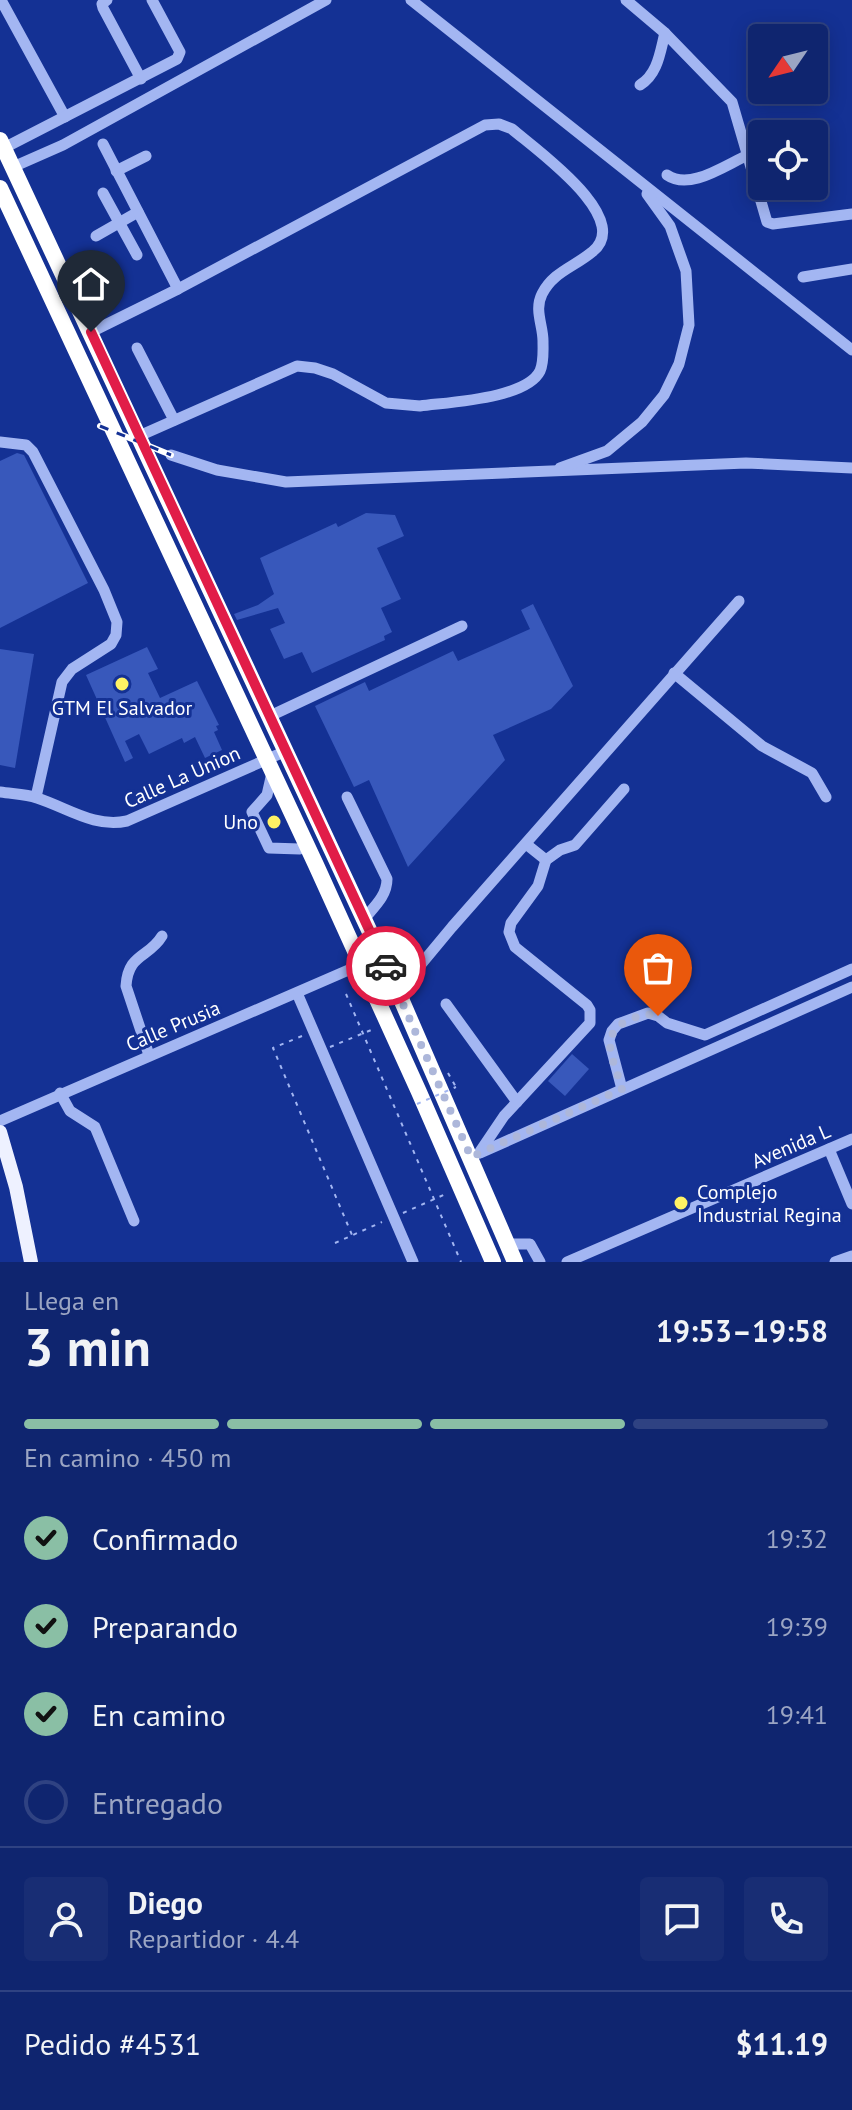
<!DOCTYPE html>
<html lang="es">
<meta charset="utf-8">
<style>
:root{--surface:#0f256f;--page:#182d74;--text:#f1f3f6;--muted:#9ba5c3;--line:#2f4282;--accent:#8abfa5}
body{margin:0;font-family:"PT Sans",sans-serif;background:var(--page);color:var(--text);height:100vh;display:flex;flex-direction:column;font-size:30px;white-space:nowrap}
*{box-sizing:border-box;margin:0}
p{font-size:26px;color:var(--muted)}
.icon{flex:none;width:44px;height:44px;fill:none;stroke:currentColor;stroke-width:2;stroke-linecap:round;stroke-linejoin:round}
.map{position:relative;height:1262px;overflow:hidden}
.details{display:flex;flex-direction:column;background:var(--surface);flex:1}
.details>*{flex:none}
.needle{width:52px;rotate:235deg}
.buttons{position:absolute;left:748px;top:24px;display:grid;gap:16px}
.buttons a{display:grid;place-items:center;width:80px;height:80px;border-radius:8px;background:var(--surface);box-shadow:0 4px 20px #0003,0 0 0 2px var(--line);font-size:40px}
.pin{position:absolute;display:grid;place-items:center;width:68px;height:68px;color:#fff;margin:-82px -34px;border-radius:50% 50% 50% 0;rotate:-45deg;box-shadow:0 0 8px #0007}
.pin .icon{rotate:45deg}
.courier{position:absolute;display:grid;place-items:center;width:80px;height:80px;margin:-40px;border:6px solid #e11d48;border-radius:50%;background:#fff;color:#222;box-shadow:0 2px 10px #0007}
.headline em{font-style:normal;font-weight:700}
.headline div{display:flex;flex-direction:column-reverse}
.headline{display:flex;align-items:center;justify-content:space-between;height:136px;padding:0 24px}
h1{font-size:52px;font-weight:700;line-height:60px}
.bar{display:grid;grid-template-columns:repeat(4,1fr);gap:12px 8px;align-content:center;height:96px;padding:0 24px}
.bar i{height:10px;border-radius:6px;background:var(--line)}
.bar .active{background:var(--accent)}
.bar p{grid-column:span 4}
.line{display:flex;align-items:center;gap:20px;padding:0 24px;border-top:2px solid var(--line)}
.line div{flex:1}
.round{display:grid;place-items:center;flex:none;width:84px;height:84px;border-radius:8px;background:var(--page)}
ol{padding:0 24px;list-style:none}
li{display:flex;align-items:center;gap:24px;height:88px}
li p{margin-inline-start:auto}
li .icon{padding:8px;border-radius:50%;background:var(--accent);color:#111;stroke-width:4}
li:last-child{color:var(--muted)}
li i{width:44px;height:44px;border:4px solid var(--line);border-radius:50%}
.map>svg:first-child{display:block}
.building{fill:#3858bb}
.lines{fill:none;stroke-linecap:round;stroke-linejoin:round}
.path{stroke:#a3b6f2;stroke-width:2;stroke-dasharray:4 6;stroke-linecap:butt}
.minor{stroke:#a3b6f2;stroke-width:11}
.major{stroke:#eef1ff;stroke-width:14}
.highway{stroke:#fff;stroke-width:16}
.rail-casing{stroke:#fff;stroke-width:6}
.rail{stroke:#143194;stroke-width:3;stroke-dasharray:9;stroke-linecap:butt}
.path-bridge{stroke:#a3b6f2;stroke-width:2;stroke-dasharray:4 6;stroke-linecap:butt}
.done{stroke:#adb7da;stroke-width:8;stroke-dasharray:0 14.4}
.route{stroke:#e11d48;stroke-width:10}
.poi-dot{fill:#fff264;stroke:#143194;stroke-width:3}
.labels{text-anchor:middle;stroke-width:6;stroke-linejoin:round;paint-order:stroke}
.poi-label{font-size:20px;fill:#fff;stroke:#143194}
.street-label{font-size:20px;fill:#fff;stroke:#143194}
</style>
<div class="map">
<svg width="852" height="1262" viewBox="0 0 852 1262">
<rect width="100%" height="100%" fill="#143194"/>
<g class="building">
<polygon points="17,453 24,455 88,583 0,628 0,461"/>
<polygon points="366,513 395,515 404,536 377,548 401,599 381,608 392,632 384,636 385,640 312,673 302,652 284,659 270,629 285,623 278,608 237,620 234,614 258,605 274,594 260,558 336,523 338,527"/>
<polygon points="533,604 573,686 551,709 493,735 505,760 408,867 369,780 354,787 315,706 365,682 369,691 453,651 458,661 530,629 521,610"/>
<polygon points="147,647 158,669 148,673 160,698 197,681 219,725 216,726 218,730 214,732 222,750 205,758 195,737 184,743 182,738 149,754 139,734 125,741 133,758 125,762 86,675"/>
<polygon points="0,649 34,654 15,768 0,765"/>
<polygon points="572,1054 589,1069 565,1096 548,1081"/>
</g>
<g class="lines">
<g class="path">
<polyline points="346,994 461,1262"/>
<polyline points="302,1036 273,1048 352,1235"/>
<polyline points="330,1047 376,1028"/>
<polyline points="448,1073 456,1087"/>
<polyline points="403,1213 448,1193"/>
<polyline points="335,1243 382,1222"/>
</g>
<g class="minor">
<polyline points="1,0 65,117"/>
<polyline points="107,0 102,4 103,8 141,79"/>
<polyline points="411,0 852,350"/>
<polyline points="626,0 665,33 732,102 767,222 773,224 852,214"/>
<path d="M640,85C658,74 660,52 665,33"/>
<polyline points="4,148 177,59 180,52 152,0"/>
<polyline points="13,167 63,145 326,0"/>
<polyline points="116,171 146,156"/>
<path d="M667,175C690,191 725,165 748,155"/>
<polyline points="103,193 137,255"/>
<polyline points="96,236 138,212"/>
<polyline points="803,277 852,269"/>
<polyline points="91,332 178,289 103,144"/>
<polyline points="137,348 174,420"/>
<path d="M139,436L297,366L315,368L333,374L386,403L420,406C449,402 526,399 540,371C544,362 543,351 543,341C543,325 534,310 542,294C553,272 574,267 592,252C635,219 535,149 512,129L499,124L485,125L178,289"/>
<polyline points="0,442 26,445 33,452 104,590 117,622 116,635 111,644 72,669 62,682 36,797"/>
<polyline points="171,455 217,470 286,482 746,463 852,468"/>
<polyline points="560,468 607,451 642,422 664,395 679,364 689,325 686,271 670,226 647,194"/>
<polyline points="674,673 762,746 812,773 826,797"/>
<polyline points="270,716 462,626"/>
<polyline points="272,773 267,795 252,812 269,848 300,849"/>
<path d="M0,792C12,794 26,794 37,798C68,808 94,828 127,821L286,751"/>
<path d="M347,797L387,879C387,896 374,907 364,919"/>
<polyline points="526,844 546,860"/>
<polyline points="398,992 452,927 739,601"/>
<polyline points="297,993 413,1262"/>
<polyline points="446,1004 517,1102"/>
<path d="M149,1055L126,986C128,953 149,958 162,936"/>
<polyline points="622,1089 609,1040 612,1031 618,1024 648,1013 658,1016 667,1023 705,1035 852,969"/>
<polyline points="60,1093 70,1111 95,1127 134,1221"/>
<polyline points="0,1121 360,965"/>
<polyline points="829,1149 852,1204"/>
<polyline points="479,1153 504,1116 590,1023 590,1010 587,1005 515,947 509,932 511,923 538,886 546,860 560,850 575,845 624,789"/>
<polyline points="480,1153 852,987"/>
<polyline points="507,1244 530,1244 540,1262"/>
<polyline points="567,1262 852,1139"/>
<polyline points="835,1262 852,1256"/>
</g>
<polyline class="major" points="0,1132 16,1187 31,1262"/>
<g class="highway">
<polyline points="0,140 398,992 515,1262"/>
<polyline points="0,188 316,865 419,1092 493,1262"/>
</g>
<g class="rail-casing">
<polyline id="rail" points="100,426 171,455"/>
</g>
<use href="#rail" class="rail"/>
<polyline class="path-bridge" points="417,1104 456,1087"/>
</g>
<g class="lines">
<path class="done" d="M386,966L471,1157L622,1089C614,1058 595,1033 633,1018C643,1015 648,1013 658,1016"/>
<polyline class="route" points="91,332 386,966"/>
</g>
<g class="poi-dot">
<circle cx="122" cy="684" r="8"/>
<circle cx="274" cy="822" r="8"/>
<circle cx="681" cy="1203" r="8"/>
</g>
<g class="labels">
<g class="poi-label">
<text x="122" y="715">GTM El Salvador</text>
<text x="258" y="829" text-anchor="end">Uno</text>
<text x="697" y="1199" text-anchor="start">Complejo<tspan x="697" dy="23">Industrial Regina</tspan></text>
</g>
<g class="street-label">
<text transform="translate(182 777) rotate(-24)" y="7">Calle La Union</text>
<text transform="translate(173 1026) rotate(-23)" y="7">Calle Prusia</text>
<text transform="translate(791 1146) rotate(-23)" y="7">Avenida L</text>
</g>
</g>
</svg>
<div class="buttons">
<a><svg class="needle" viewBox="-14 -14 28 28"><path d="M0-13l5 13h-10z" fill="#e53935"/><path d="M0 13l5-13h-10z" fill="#9ba5c3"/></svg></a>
<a><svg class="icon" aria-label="locate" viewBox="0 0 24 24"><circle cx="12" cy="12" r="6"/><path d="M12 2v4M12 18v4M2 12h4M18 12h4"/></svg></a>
</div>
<div class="pin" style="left:658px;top:1016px;background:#ea580c"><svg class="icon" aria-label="bag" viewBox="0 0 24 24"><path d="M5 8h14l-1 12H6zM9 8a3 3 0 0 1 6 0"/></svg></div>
<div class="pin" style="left:91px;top:332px;background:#1f2937"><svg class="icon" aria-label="home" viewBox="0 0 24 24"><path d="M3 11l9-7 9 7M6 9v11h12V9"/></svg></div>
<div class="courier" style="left:386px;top:966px"><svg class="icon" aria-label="car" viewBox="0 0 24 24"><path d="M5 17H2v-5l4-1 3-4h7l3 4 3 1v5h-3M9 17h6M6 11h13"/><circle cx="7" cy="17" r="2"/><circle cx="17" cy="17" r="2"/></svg></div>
</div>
<section class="details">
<div class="headline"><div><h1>3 min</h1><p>Llega en</p></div><em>19:53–19:58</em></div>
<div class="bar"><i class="active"></i><i class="active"></i><i class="active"></i><i></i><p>En camino · 450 m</p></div>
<ol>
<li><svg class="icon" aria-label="check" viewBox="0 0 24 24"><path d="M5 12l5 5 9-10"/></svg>Confirmado<p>19:32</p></li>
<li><svg class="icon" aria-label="check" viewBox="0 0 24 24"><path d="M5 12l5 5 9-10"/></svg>Preparando<p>19:39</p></li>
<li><svg class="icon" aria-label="check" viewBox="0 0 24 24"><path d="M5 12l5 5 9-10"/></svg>En camino<p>19:41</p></li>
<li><i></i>Entregado</li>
</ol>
<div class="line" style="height:144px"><a class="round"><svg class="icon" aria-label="person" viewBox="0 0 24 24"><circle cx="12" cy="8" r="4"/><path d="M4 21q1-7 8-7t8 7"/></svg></a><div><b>Diego</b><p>Repartidor · 4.4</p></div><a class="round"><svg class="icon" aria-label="chat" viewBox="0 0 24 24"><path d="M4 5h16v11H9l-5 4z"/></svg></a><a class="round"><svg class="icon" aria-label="phone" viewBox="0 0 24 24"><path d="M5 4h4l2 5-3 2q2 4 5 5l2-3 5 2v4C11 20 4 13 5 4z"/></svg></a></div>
<div class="line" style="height:104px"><div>Pedido #4531</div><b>$11.19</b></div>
</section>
